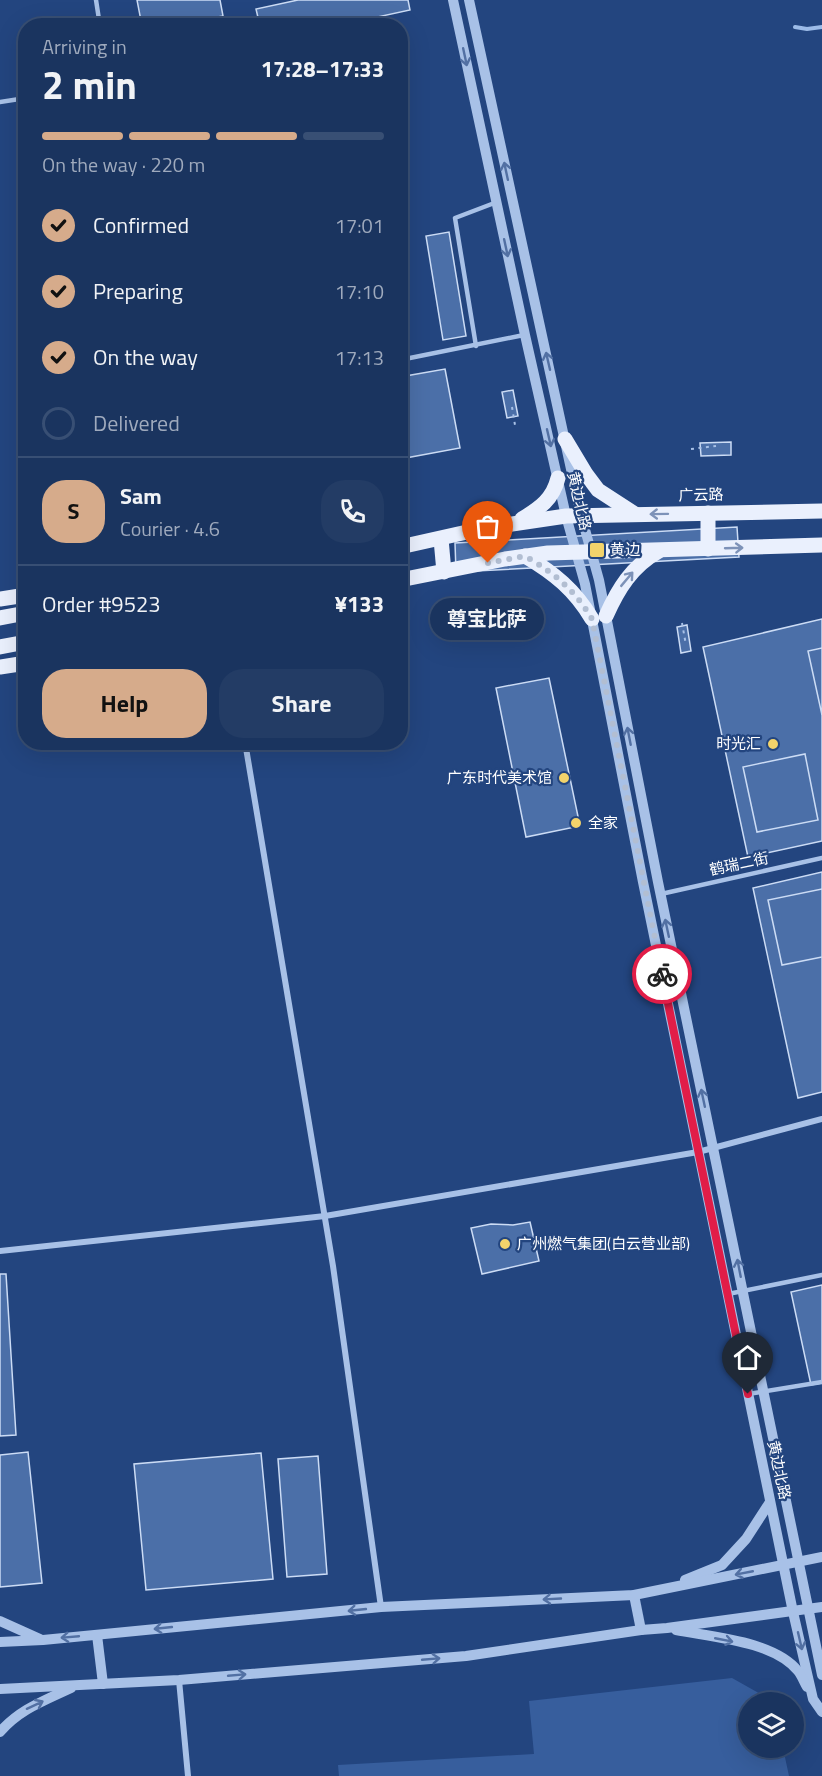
<!DOCTYPE html>
<meta charset="utf-8">
<style>
:root{--surface:#1a345f;--page:#233c65;--text:#f1f3f6;--muted:#9faabd;--line:#384f74;--accent:#d6ab8b}
body{margin:0;font-family:"Titillium Web","Noto Sans SC",sans-serif;background:var(--page);color:var(--text);height:100vh;display:flex;flex-direction:column;font-size:22px;white-space:nowrap}
*{box-sizing:border-box;margin:0}
p{font-size:20px;color:var(--muted)}
.icon{flex:none;width:33px;height:33px;fill:none;stroke:currentColor;stroke-width:2;stroke-linecap:round;stroke-linejoin:round}
.map{position:relative;flex:1;overflow:hidden}
.panel{position:absolute;left:18px;top:18px;width:390px;height:732px;display:flex;flex-direction:column;background:var(--surface);border-radius:24px;box-shadow:0 6px 24px #0002,0 0 0 2px var(--line)}
.panel>*{flex:none}
.controls{position:absolute;left:738px;top:1692px;display:grid;gap:12px}
.controls a{display:grid;place-items:center;width:66px;height:66px;border-radius:50%;background:var(--surface);box-shadow:0 6px 24px #0002,0 0 0 2px var(--line);font-size:30px}
.pin{position:absolute;display:grid;place-items:center;width:51px;height:51px;color:#fff;margin:-62px -26px;border-radius:50% 50% 50% 0;rotate:-45deg;box-shadow:0 0 6px #0007}
.pin .icon{rotate:45deg}
.courier{position:absolute;display:grid;place-items:center;width:60px;height:60px;margin:-30px;border:4px solid #e11d48;border-radius:50%;background:#fff;color:#222;box-shadow:0 2px 8px #0007}
.bubble{position:absolute;height:42px;border-radius:21px;background:var(--surface);box-shadow:0 6px 24px #0002,0 0 0 2px var(--line);font-size:20px;font-weight:700;line-height:42px;text-align:center}
.summary em{font-style:normal;font-weight:700}
.summary div{display:flex;flex-direction:column-reverse}
.summary{display:flex;align-items:center;justify-content:space-between;height:102px;padding:0 24px}
h1{font-size:39px;font-weight:700;line-height:45px}
.bar{display:grid;grid-template-columns:repeat(4,1fr);gap:9px 6px;align-content:center;height:72px;padding:0 24px}
.bar i{height:8px;border-radius:4px;background:var(--line)}
.bar .selected{background:var(--accent)}
.bar p{grid-column:span 4}
.line{display:flex;align-items:center;gap:15px;padding:0 24px;border-top:2px solid var(--line)}
.line div{flex:1}
.round{display:grid;place-items:center;flex:none;width:63px;height:63px;border-radius:24px;background:var(--page)}
ol{padding:0 24px;list-style:none}
li{display:flex;align-items:center;gap:18px;height:66px}
li p{margin-inline-start:auto}
li .icon{padding:6px;border-radius:50%;background:var(--accent);color:#111;stroke-width:4}
li:last-child{color:var(--muted)}
li i{width:33px;height:33px;border:3px solid var(--line);border-radius:50%}
.primary-button{display:flex;gap:12px;margin-top:auto;padding:12px 24px}
.primary-button a{flex:1;height:69px;border-radius:24px;background:var(--accent);color:#111;font-size:24px;font-weight:700;line-height:69px;text-align:center}
.primary-button a+a{background:var(--page);color:var(--text)}
.map>svg:first-child{display:block}
.park{fill:#375e9d}
.lines{fill:none;stroke-linecap:round;stroke-linejoin:round}
.stream{stroke:#9cbbe8;stroke-width:4}
.building{fill:#4b6fa8;stroke:#ccdcf5;stroke-width:1.5}
.path{stroke:#a8c1e7;stroke-width:2;stroke-dasharray:3 4.5;stroke-linecap:butt}
.service{stroke:#a8c1e7;stroke-width:4.5}
.minor{stroke:#a8c1e7;stroke-width:6}
.tertiary{stroke:#a8c1e7;stroke-width:10}
.primary{stroke:#eaf0fd;stroke-width:15}
.oneway{stroke:#5270a3}
.oneway2{stroke:#7d92b8}
.done{stroke:#b2bed2;stroke-width:6;stroke-dasharray:0 10.8}
.route{stroke:#e11d48;stroke-width:8}
.poi-dot{fill:#f2d36b;stroke:#23457f;stroke-width:2}
.labels{text-anchor:middle;stroke-width:4.5;stroke-linejoin:round;paint-order:stroke}
.street-label{font-size:15px;fill:#fff;stroke:#23457f}
.poi-label{font-size:15px;fill:#fff;stroke:#23457f;text-anchor:start}
</style>
<div class="map">
<svg width="822" height="1776" viewBox="0 0 822 1776">
<rect width="100%" height="100%" fill="#23457f"/>
<polygon class="park" points="732,1678 773,1701 748,1702 748,1748 783,1748 789,1776 339,1776 338,1765 534,1754 529,1701"/>
<g class="lines">
<polyline class="stream" points="795,27 807,29 822,27"/>
</g>
<g class="building">
<polygon points="137,0 220,0 223,16 169,26 142,26"/>
<polygon points="298,0 408,0 410,10 336,26 260,26 256,9"/>
<polygon points="449,232 466,336 443,340 426,236"/>
<polygon points="445,369 460,448 400,459 400,377"/>
<polygon points="513,390 518,416 507,418 502,392"/>
<polygon points="731,442 731,455 701,456 700,443"/>
<polygon points="737,527 739,557 456,572 455,543"/>
<polygon points="822,619 822,841 748,857 703,647"/>
<polygon points="687,625 691,651 681,653 677,627"/>
<polygon points="822,648 822,715 808,651"/>
<polygon points="549,678 580,826 526,837 496,688"/>
<polygon points="805,754 818,820 757,832 743,767"/>
<polygon points="822,872 822,1092 798,1098 753,888"/>
<polygon points="822,889 822,957 782,965 768,900"/>
<polygon points="530,1222 539,1261 482,1274 471,1228 491,1224 513,1225"/>
<polygon points="0,1274 6,1274 16,1435 0,1436"/>
<polygon points="822,1285 822,1383 811,1385 791,1292"/>
<polygon points="28,1452 42,1583 0,1587 0,1455"/>
<polygon points="261,1453 273,1579 146,1590 134,1464"/>
<polygon points="318,1456 327,1574 287,1577 278,1459"/>
</g>
<g class="lines">
<g class="path">
<polyline points="512,407 515,425"/>
<polyline points="691,449 716,446"/>
<polyline points="682,623 686,645"/>
</g>
<g class="service">
<polyline points="96,0 100,26"/>
<polyline points="0,102 26,98"/>
<polyline points="476,346 455,218 497,202"/>
<polyline points="400,360 524,335"/>
<polyline points="661,894 822,858"/>
<polyline points="728,1294 822,1275"/>
<polyline points="748,1394 822,1382"/>
</g>
<g class="minor">
<polyline points="245,742 333,1266 381,1607"/>
<polyline points="0,1251 325,1216 698,1152 822,1119"/>
<polyline points="179,1680 188,1776"/>
</g>
<g class="tertiary">
<polyline points="453,0 525,335 566,516 585,584 643,882 793,1612 813,1699 822,1712"/>
<polyline points="469,0 581,515 599,580 658,882 822,1675"/>
<polyline points="685,1580 722,1565 746,1539 770,1502"/>
<polyline points="634,1595 641,1630"/>
<polyline points="0,1621 40,1639"/>
<path d="M676,1630C712,1637 774,1641 798,1671C802,1676 804,1682 807,1687"/>
<polyline points="97,1635 103,1684"/>
<polyline points="0,1642 43,1640 381,1607 634,1595 822,1557"/>
<polyline points="0,1689 179,1680 466,1656 641,1630 667,1628 822,1607"/>
<path d="M0,1732C20,1709 44,1701 71,1688"/>
</g>
<g class="primary">
<polyline points="565,439 586,474 598,490 635,514"/>
<polyline points="708,513 708,549"/>
<path d="M522,519C540,508 553,499 558,478"/>
<polyline points="441,539 444,572"/>
<polyline points="400,547 485,528 566,516 822,511"/>
<path d="M525,556C554,573 575,590 592,619"/>
<polyline points="400,580 505,559 548,553 822,545"/>
<polyline points="0,599 26,595"/>
<path d="M606,616C618,589 632,566 659,551"/>
<polyline points="0,618 26,613"/>
<polyline points="0,647 26,642"/>
<polyline points="0,667 26,663"/>
</g>
</g>
<defs><path id="oneway-shaft" d="M-6 0H5M1.5-3L5.5 0L1.5 3" fill="none" stroke-width="1.6" stroke-linecap="round" stroke-linejoin="round" transform="scale(1.5)"/></defs>
<g class="oneway">
<use href="#oneway-shaft" transform="translate(465 57) rotate(78)"/>
<use href="#oneway-shaft" transform="translate(506 171) rotate(-102)"/>
<use href="#oneway-shaft" transform="translate(506 248) rotate(78)"/>
<use href="#oneway-shaft" transform="translate(548 361) rotate(-103)"/>
<use href="#oneway-shaft" transform="translate(549 438) rotate(77)"/>
<use href="#oneway-shaft" transform="translate(629 736) rotate(-101)"/>
<use href="#oneway-shaft" transform="translate(667 928) rotate(-102)"/>
<use href="#oneway-shaft" transform="translate(703 1098) rotate(-102)"/>
<use href="#oneway-shaft" transform="translate(739 1268) rotate(-101)"/>
<use href="#oneway-shaft" transform="translate(744 1573) rotate(169)"/>
<use href="#oneway-shaft" transform="translate(552 1599) rotate(177)"/>
<use href="#oneway-shaft" transform="translate(357 1610) rotate(174)"/>
<use href="#oneway-shaft" transform="translate(163 1628) rotate(174)"/>
<use href="#oneway-shaft" transform="translate(70 1637) rotate(175)"/>
<use href="#oneway-shaft" transform="translate(724 1640) rotate(11)"/>
<use href="#oneway-shaft" transform="translate(800 1641) rotate(77)"/>
<use href="#oneway-shaft" transform="translate(431 1659) rotate(-5)"/>
<use href="#oneway-shaft" transform="translate(237 1675) rotate(-5)"/>
<use href="#oneway-shaft" transform="translate(35 1705) rotate(-25)"/>
</g>
<g class="oneway2">
<use href="#oneway-shaft" transform="translate(659 514) rotate(179)"/>
<use href="#oneway-shaft" transform="translate(734 548) rotate(-2)"/>
<use href="#oneway-shaft" transform="translate(627 579) rotate(-50)"/>
</g>
<g class="lines">
<path class="done" d="M488,563L525,556C554,573 575,590 592,619L662,974"/>
<polyline class="route" points="662,974 748,1394"/>
</g>
<g class="poi-dot">
<rect x="589" y="542" width="16" height="16" rx="3"/>
<circle cx="773" cy="744" r="6"/>
<circle cx="564" cy="778" r="6"/>
<circle cx="576" cy="823" r="6"/>
<circle cx="505" cy="1244" r="6"/>
</g>
<g class="labels">
<g class="street-label">
<text transform="translate(701 495) rotate(-1)" y="5">广云路</text>
<text transform="translate(579 501) rotate(77)" y="5">黄边北路</text>
<text transform="translate(739 864) rotate(-12)" y="5">鹤瑞二街</text>
<text transform="translate(779 1470) rotate(78)" y="5">黄边北路</text>
</g>
<g class="poi-label">
<text x="610" y="555">黄边</text>
<text x="761" y="749" text-anchor="end">时光汇</text>
<text x="552" y="783" text-anchor="end">广东时代美术馆</text>
<text x="588" y="828">全家</text>
<text x="517" y="1249">广州燃气集团(白云营业部)</text>
</g>
</g>
</svg>
<div class="controls">
<a><svg class="icon" aria-label="layers" viewBox="0 0 24 24"><path d="M12 4l9 5-9 5-9-5zM3 14l9 5 9-5"/></svg></a>
</div>
<div class="pin" style="left:488px;top:563px;background:#ea580c"><svg class="icon" aria-label="bag" viewBox="0 0 24 24"><path d="M5 8h14l-1 12H6zM9 8a3 3 0 0 1 6 0"/></svg></div>
<div class="pin" style="left:748px;top:1394px;background:#1f2937"><svg class="icon" aria-label="home" viewBox="0 0 24 24"><path d="M3 11l9-7 9 7M6 9v11h12V9"/></svg></div>
<div class="courier" style="left:662px;top:974px"><svg class="icon" aria-label="bike" viewBox="0 0 24 24"><circle cx="6" cy="16" r="4"/><circle cx="18" cy="16" r="4"/><path d="M6 16l4-8h5l3 8M10 8l3 8H6M13 5h3"/></svg></div>
<div class="bubble" style="left:430px;top:598px;width:114px">尊宝比萨</div>
<section class="panel">
<div class="summary"><div><h1>2 min</h1><p>Arriving in</p></div><em>17:28–17:33</em></div>
<div class="bar"><i class="selected"></i><i class="selected"></i><i class="selected"></i><i></i><p>On the way · 220 m</p></div>
<ol>
<li><svg class="icon" aria-label="check" viewBox="0 0 24 24"><path d="M5 12l5 5 9-10"/></svg>Confirmed<p>17:01</p></li>
<li><svg class="icon" aria-label="check" viewBox="0 0 24 24"><path d="M5 12l5 5 9-10"/></svg>Preparing<p>17:10</p></li>
<li><svg class="icon" aria-label="check" viewBox="0 0 24 24"><path d="M5 12l5 5 9-10"/></svg>On the way<p>17:13</p></li>
<li><i></i>Delivered</li>
</ol>
<div class="line" style="height:108px"><b class="round" style="background:var(--accent);color:#111">S</b><div><b>Sam</b><p>Courier · 4.6</p></div><a class="round"><svg class="icon" aria-label="phone" viewBox="0 0 24 24"><path d="M5 4h4l2 5-3 2q2 4 5 5l2-3 5 2v4C11 20 4 13 5 4z"/></svg></a></div>
<div class="line" style="height:78px"><div>Order #9523</div><b>¥133</b></div>
<div class="primary-button"><a>Help</a><a>Share</a></div>
</section>
</div>
